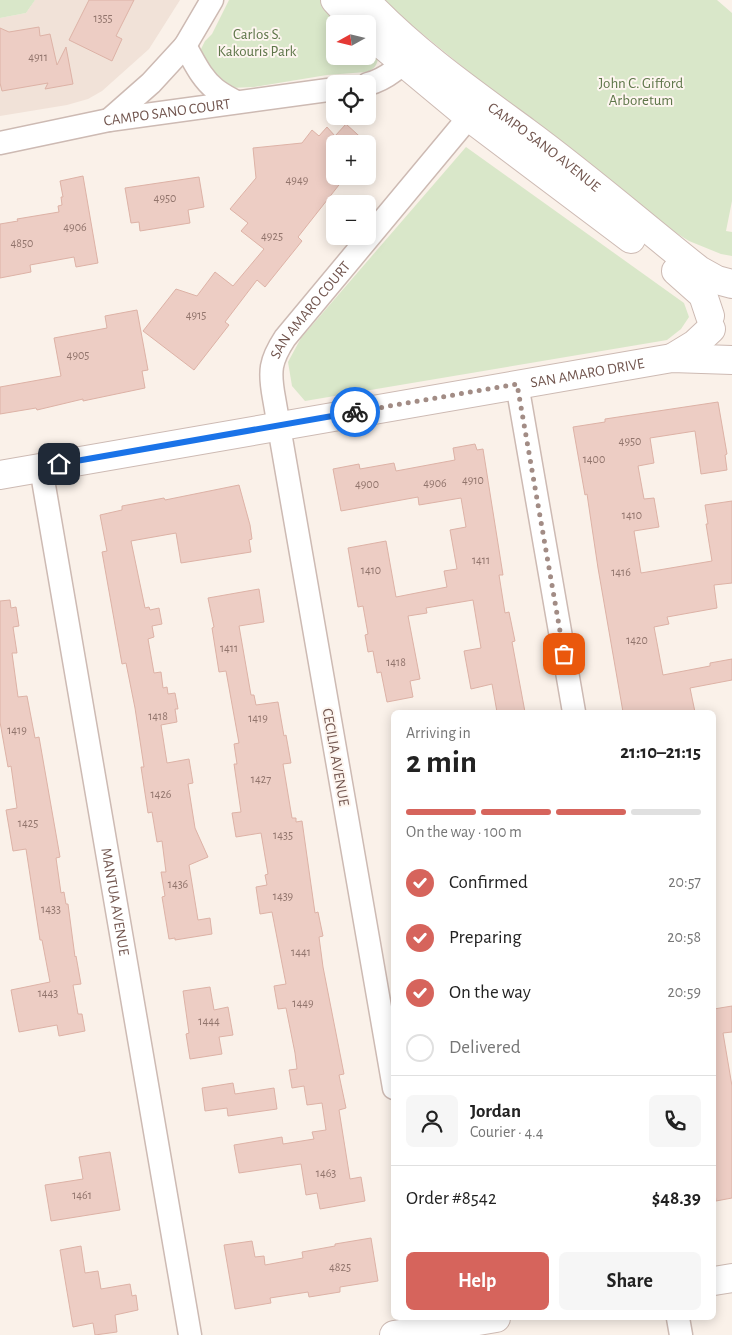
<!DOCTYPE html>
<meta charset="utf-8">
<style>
:root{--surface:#fff;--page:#f6f6f6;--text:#222;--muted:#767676;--line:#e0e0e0;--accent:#d6645c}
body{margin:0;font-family:"Alegreya Sans",sans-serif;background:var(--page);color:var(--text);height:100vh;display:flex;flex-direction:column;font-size:19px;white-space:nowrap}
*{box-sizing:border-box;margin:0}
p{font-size:16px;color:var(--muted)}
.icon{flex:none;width:28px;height:28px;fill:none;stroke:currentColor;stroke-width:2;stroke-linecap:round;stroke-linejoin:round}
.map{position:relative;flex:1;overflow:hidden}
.sheet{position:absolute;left:391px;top:710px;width:325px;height:610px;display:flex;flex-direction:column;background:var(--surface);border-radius:8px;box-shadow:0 2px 12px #0003}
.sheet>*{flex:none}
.needle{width:32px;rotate:262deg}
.controls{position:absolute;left:326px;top:15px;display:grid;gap:10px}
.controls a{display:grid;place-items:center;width:50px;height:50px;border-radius:8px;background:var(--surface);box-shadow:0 2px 12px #0003;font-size:25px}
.pin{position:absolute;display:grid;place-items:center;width:42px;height:42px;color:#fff;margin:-21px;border-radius:10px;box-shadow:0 2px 8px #0006}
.courier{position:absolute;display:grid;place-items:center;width:50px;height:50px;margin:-25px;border:4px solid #1a73e8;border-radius:50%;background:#fff;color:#222;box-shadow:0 1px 6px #0007}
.headline em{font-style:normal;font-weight:600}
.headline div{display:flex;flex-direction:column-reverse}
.headline{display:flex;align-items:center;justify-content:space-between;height:85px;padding:0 15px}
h1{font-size:32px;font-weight:600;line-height:38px}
.bar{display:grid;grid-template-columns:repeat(4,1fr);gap:8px 5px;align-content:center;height:60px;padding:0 15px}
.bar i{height:6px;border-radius:4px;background:var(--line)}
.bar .selected{background:var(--accent)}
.bar p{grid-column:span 4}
.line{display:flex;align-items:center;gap:12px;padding:0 15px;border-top:1px solid var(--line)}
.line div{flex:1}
.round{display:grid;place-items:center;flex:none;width:52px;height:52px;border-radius:8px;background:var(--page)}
ol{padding:0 15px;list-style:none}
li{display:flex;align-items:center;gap:15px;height:55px}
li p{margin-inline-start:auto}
li .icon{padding:5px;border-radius:50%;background:var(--accent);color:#fff;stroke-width:4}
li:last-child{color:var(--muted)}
li i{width:28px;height:28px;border:2px solid var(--line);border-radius:50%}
.button{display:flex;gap:10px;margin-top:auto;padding:10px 15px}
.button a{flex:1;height:58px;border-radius:8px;background:var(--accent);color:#fff;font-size:20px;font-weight:600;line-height:58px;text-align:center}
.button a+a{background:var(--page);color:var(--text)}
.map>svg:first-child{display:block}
.residential{fill:#f1e2d8}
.green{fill:#d9e7c9}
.building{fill:#edcdc4;stroke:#ddb2a6}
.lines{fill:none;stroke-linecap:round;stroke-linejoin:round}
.minor-casing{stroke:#cdbab3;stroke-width:25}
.tertiary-casing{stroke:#cdbab3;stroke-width:30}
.minor{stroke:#fff;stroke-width:22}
.tertiary{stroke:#fff;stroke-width:28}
.done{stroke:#a28c85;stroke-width:5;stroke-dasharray:0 9}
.route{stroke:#1a73e8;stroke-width:6}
.labels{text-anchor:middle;stroke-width:4;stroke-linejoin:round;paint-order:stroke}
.number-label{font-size:12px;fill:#91746c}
.park-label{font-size:15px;fill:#5e7649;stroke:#fdf5ef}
.street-label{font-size:15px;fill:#72564f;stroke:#fdf5ef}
</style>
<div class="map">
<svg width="732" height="1335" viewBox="0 0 732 1335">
<rect width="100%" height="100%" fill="#faf1e9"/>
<polygon class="residential" points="35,0 180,0 149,49 102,91 88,99 67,105 0,116 0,18 26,13"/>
<g class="green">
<polygon points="0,0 35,0 26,13 0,18"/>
<path d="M229,0H326L347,24H335V56H368V41L378,57C378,64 374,70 366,72L327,75L254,87L229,88L220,83L200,51L205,41L212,34Z"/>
<polygon points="381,0 717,0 732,13 732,201 726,231 732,232 732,256 721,254 689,241 662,224 513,108"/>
<polygon points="466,147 684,303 689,317 681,329 667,340 305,401 292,386 288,362 301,338"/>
</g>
<g class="building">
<polygon points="89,0 134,0 116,36 122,39 112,61 69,40"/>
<polygon points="39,27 40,36 50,34 57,65 66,47 73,84 45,89 48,83 2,91 0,83 0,28 9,32"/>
<polygon points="346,124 368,144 335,144 335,176 346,176 298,237 302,241 265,287 257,280 225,322 229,325 194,370 143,331 176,289 197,296 215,272 233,286 264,249 241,231 248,223 230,209 256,178 253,148 302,143 312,130 319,136 327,127 335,136"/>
<polygon points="83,176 98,263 76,267 74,257 30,265 31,272 0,278 0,224 18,221 17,219 59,212 58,206 62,205 61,197 63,197 60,181"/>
<polygon points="199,177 204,207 188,210 190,223 140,231 139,222 131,223 125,188"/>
<polygon points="137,310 148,370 142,371 145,388 83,401 83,399 37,410 36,408 0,414 0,387 61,376 54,338 107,328 105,316"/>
<polygon points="718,402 727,454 725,455 727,470 701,474 695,431 650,438 654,463 638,466 644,499 654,498 659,527 634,531 641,573 712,561 706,524 708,524 705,505 732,501 732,583 714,585 717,608 667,617 669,624 654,627 663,675 710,666 710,663 732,659 732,680 690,688 695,712 623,712 598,568 587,494 585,495 573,427 605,422 605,419"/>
<polygon points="475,444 477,450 483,449 503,575 499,575 505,613 509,612 515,641 512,642 525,712 497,712 492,684 471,689 464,651 481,648 473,600 426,608 427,613 408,616 420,679 410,681 413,697 387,702 381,672 377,673 373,651 368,652 365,635 368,634 363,606 358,607 348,548 386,541 396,597 447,587 444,571 457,569 450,530 466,527 461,498 419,505 418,497 341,511 333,469 359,464 360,469 394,463 396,471 455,460 453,448"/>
<polygon points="239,485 250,525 252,539 249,540 251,552 181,563 176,533 131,541 145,608 149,607 150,610 159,608 162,624 152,626 154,637 148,639 154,673 161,672 163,688 167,687 168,694 175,693 178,709 175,709 177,722 161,725 167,763 189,759 193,783 188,784 195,828 208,857 189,865 198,920 210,918 212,934 175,940 175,938 169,939 162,897 165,896 161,872 166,872 162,841 157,842 152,812 148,813 141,767 144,767 135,708 126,663 122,664 102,552 107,551 100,515 122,510 122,506 164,498 165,500"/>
<polygon points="259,589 264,622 239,626 251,695 254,695 256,705 278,702 284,736 286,735 291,763 283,764 292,818 296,818 296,822 302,821 315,913 318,912 323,936 319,937 323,967 344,1074 339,1075 346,1108 339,1110 350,1179 361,1177 365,1201 320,1209 317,1193 306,1195 301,1164 239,1173 234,1145 282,1137 283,1144 314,1139 312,1132 326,1130 322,1103 307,1105 304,1086 292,1088 289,1070 297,1069 295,1053 286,1008 278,1009 274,986 286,984 272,912 260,914 256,887 267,885 265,875 268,874 261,833 236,837 232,813 241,812 234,764 237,764 234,744 239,743 226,671 219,672 212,628 214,627 208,598"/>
<polygon points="10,600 11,608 16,607 19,626 13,627 17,653 12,653 18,697 27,696 35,738 39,737 60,857 56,858 61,893 64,892 66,904 68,904 75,957 76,956 81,984 73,985 78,1014 82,1014 85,1031 59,1036 57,1025 19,1032 11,990 50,982 42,940 40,940 26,849 13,851 6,810 17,808 11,766 8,767 0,722 0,601"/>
<polygon points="210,987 214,1010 228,1007 233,1035 219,1037 222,1054 190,1059 186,1034 189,1033 183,991"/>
<polygon points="732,1006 732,1032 723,1033 732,1086 732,1198 716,1201 714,1185 714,1009"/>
<polygon points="233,1083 235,1094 274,1088 277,1109 228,1116 227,1108 205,1111 202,1088"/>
<polygon points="110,1152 120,1210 51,1221 45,1185 83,1179 79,1157"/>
<polygon points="371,1238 378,1281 340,1287 340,1292 309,1297 308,1292 270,1298 271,1303 235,1309 224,1245 252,1241 255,1257 264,1256 265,1265 303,1258 302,1252 335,1246 335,1244"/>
<polygon points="81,1246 85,1273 98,1271 101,1289 130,1284 132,1296 136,1295 138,1310 115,1315 117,1332 95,1335 93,1323 73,1327 60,1250"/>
</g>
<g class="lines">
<g class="minor-casing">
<g id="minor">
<path d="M185,46C194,61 201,78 215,89C221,94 229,98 236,102"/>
<path d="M368,84C387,79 401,66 415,51"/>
<polyline points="109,120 151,83 185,46 212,0"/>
<path id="s1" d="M0,143L109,120L335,89"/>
<polyline points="517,384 574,712"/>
<path id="s2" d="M41,468L190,1335"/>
<path id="s3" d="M394,1088L274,398C269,371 270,361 285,338L469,117"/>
<polyline points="678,1318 681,1335"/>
</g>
</g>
<g class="tertiary-casing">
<g id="tertiary">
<polyline points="335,0 357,24"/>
<path id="s4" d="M365,0C413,51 470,91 526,132C586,176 641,224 699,270L717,280L732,284"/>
<polyline points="368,33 469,117 631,239"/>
<polyline points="676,271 703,295 710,316"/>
<polyline points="672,358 695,344 711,329"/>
<path id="s5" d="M0,475L672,358L732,360"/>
<polyline points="714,1281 732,1278"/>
<polyline points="394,1335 496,1318"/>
</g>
</g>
<use href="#minor" class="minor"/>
<use href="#tertiary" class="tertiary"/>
</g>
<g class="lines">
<polyline class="done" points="355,412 517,384 564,654"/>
<polyline class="route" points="59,464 355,412"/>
</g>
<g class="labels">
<g class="number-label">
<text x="103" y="22">1355</text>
<text x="38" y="61">4911</text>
<text x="297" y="184">4949</text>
<text x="165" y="202">4950</text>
<text x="75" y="231">4906</text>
<text x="272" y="240">4925</text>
<text x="22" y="247">4850</text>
<text x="196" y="319">4915</text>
<text x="78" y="359">4905</text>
<text x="630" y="445">4950</text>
<text x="594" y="463">1400</text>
<text x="473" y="484">4910</text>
<text x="435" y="487">4906</text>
<text x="367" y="488">4900</text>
<text x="632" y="519">1410</text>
<text x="481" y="564">1411</text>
<text x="371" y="574">1410</text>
<text x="621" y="576">1416</text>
<text x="637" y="644">1420</text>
<text x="229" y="652">1411</text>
<text x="396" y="666">1418</text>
<text x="158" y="720">1418</text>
<text x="258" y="722">1419</text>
<text x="17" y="734">1419</text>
<text x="261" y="783">1427</text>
<text x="161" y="798">1426</text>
<text x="28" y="827">1425</text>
<text x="283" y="839">1435</text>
<text x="178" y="888">1436</text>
<text x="283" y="900">1439</text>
<text x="51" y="913">1433</text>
<text x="301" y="956">1441</text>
<text x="48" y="997">1443</text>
<text x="303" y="1007">1449</text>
<text x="209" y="1025">1444</text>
<text x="326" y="1177">1463</text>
<text x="82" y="1199">1461</text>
<text x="340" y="1271">4825</text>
</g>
<g class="park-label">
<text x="257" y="39">Carlos S.<tspan x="257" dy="17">Kakouris Park</tspan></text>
<text x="641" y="88">John C. Gifford<tspan x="641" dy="17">Arboretum</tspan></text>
</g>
<g class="street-label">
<text dy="5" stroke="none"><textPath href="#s1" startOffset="170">CAMPO SANO COURT</textPath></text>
<text dy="5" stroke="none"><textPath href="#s4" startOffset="232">CAMPO SANO AVENUE</textPath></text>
<text dy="5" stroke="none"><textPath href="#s3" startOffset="801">SAN AMARO COURT</textPath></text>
<text dy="5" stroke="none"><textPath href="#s5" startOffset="596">SAN AMARO DRIVE</textPath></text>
<text transform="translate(336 757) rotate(80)" y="5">CECILIA AVENUE</text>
<text dy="5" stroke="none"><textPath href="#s2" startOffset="440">MANTUA AVENUE</textPath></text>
</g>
</g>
</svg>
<div class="controls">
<a><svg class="needle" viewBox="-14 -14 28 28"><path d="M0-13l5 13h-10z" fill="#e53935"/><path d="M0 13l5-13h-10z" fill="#767676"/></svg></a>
<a><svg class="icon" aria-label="locate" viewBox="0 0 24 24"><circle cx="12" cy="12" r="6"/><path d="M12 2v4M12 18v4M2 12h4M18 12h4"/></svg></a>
<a>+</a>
<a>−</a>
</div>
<div class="pin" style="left:564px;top:654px;background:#ea580c"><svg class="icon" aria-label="bag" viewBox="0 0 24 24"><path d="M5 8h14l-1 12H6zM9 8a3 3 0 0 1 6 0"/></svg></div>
<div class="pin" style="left:59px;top:464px;background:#1f2937"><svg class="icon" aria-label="home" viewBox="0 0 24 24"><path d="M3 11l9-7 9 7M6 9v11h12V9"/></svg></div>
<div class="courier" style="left:355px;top:412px"><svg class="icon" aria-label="bike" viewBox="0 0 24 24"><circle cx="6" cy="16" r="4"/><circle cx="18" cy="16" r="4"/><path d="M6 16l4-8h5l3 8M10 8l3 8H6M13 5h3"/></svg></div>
<section class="sheet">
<div class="headline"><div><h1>2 min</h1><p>Arriving in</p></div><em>21:10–21:15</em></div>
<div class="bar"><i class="selected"></i><i class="selected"></i><i class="selected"></i><i></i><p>On the way · 100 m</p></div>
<ol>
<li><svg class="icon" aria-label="check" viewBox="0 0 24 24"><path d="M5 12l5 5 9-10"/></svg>Confirmed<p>20:57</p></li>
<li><svg class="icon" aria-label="check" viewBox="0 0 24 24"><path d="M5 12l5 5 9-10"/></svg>Preparing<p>20:58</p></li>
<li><svg class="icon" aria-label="check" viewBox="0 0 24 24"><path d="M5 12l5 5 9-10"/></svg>On the way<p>20:59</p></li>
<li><i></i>Delivered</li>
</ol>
<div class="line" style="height:90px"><a class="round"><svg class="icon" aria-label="person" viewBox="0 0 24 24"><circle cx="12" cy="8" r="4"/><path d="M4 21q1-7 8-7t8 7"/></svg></a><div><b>Jordan</b><p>Courier · 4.4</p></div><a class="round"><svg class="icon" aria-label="phone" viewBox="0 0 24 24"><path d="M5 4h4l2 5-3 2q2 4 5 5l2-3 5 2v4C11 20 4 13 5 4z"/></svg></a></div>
<div class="line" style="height:65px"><div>Order #8542</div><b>$48.39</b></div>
<div class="button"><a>Help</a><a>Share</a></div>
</section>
</div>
